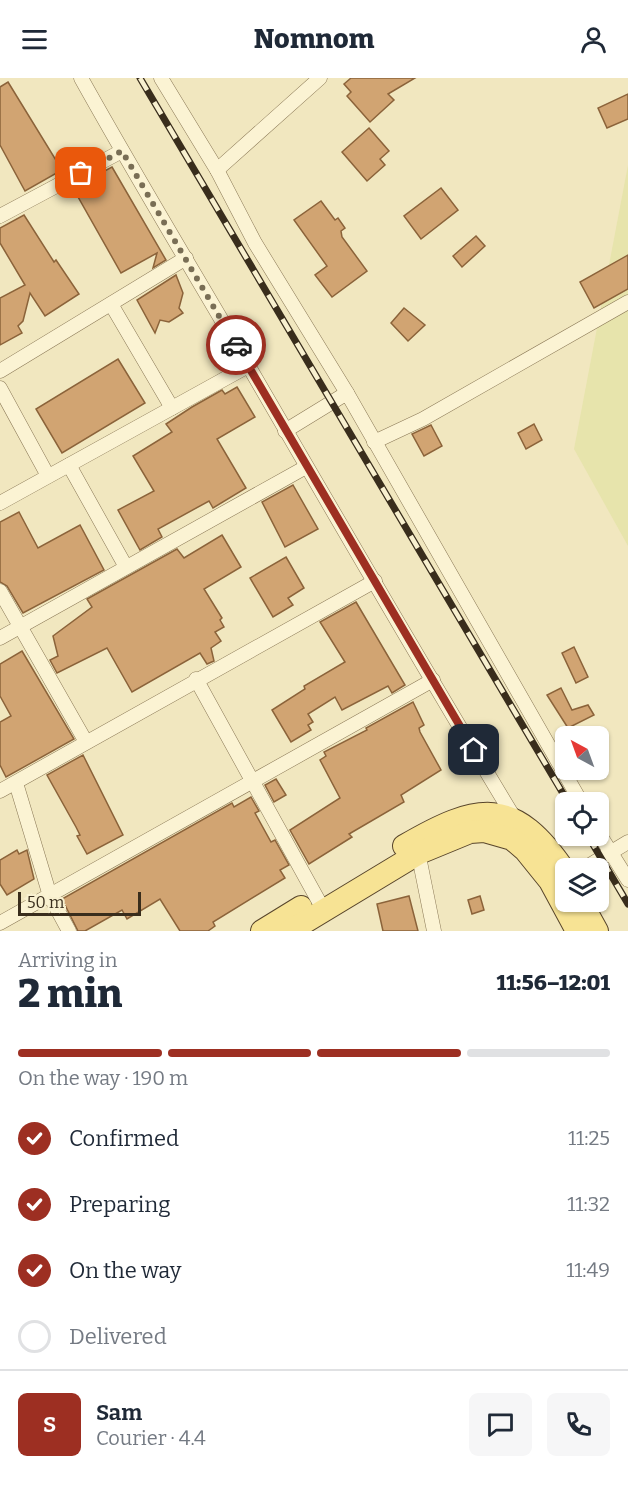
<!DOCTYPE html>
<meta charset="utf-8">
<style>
:root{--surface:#fff;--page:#f6f6f7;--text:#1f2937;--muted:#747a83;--line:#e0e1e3;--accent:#9d2f22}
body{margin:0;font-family:Bitter,serif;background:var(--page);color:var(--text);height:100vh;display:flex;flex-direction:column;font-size:22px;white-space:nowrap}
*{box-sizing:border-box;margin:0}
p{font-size:20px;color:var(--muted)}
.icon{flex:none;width:33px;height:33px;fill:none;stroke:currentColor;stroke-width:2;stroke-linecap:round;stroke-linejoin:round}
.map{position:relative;height:853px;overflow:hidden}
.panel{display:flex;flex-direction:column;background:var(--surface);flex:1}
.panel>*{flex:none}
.needle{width:39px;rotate:319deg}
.fabs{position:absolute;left:555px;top:648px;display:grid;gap:12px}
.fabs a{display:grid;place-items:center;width:54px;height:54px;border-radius:9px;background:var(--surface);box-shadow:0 2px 4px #0004;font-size:30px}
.scale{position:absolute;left:18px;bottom:15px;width:123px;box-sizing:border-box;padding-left:6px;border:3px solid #392d1c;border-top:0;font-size:16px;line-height:21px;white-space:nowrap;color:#392d1c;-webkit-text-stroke:4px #f8f0cf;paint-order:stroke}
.pin{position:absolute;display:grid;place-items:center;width:51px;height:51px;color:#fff;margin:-26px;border-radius:12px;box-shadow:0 3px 9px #0006}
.courier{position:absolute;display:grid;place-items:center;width:60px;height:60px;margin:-30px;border:4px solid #9d2f22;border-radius:50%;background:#fff;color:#222;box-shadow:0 2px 8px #0007}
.headline em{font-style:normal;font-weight:800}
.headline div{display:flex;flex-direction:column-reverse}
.headline{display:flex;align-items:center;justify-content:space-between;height:102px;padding:0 18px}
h1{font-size:39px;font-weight:800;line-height:45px}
.bar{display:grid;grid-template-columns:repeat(4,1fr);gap:9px 6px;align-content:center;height:72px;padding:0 18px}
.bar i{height:8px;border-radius:4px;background:var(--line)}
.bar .on{background:var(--accent)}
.bar p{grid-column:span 4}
.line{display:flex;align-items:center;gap:15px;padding:0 18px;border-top:2px solid var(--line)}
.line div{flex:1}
.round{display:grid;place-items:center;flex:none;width:63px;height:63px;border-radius:9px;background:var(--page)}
ol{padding:0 18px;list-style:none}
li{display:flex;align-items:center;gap:18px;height:66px}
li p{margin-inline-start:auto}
li .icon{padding:6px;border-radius:50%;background:var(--accent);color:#fff;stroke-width:4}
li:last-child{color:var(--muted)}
li i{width:33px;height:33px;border:3px solid var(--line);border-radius:50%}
header{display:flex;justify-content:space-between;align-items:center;height:78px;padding:0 18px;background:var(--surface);font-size:27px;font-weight:800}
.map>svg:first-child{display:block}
.farmland{fill:#e7e4ac}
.building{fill:#d1a472;stroke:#8b633a;stroke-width:1.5}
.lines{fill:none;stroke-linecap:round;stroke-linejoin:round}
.street-casing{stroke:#8a7856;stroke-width:15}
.primary-casing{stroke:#58452b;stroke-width:24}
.street{stroke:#fbf3d3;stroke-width:14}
.primary{stroke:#f7e394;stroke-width:22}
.rail-casing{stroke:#392d1c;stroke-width:7}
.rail{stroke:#f8f0cf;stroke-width:4.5;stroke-dasharray:14;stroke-linecap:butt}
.done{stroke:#796e55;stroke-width:6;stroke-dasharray:0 10.8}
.route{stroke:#9d2f22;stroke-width:8}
</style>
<header><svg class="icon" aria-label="menu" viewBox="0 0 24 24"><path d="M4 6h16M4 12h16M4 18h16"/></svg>Nomnom<svg class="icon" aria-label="person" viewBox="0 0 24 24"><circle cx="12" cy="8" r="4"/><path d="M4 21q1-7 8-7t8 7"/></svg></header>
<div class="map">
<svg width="628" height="853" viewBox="0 0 628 853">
<rect width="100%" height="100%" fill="#f1e7bf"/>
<polygon class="farmland" points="628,87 628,468 574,371"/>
<g class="building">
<polygon points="351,0 415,0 388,16 394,22 370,44 347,18 351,14 344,6"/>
<polygon points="8,4 62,92 25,113 0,67 0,9"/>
<polygon points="628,16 628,41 607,50 598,30"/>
<polygon points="369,50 389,73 380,81 385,87 367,103 342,74"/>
<polygon points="112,89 166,182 153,190 157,175 121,195 73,110"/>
<polygon points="441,110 458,132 421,161 404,138"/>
<polygon points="321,123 335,142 338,140 345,150 341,153 342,159 367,193 332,219 315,197 327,188 294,142"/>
<polygon points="24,137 54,184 56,182 79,216 45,238 30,215 23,243 18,248 22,255 0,267 0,220 25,207 0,165 0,150"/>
<polygon points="476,158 485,168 462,189 453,178"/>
<polygon points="628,177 628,211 594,230 580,204"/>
<polygon points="176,197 183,215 179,230 183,235 169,244 160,242 155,255 137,222"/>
<polygon points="404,230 425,247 408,263 391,245"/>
<polygon points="118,281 145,325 62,375 36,331"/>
<polygon points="237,309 255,339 217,361 246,410 213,430 209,423 158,451 162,459 140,472 118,432 154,413 133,378 172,354 166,346 192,329 222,312 225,316"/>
<polygon points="534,346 542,362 526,371 518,355"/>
<polygon points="431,347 442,368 424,378 412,356"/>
<polygon points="293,407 318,451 285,469 262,424"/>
<polygon points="19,434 38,470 80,447 104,492 23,535 7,508 0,504 0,444"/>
<polygon points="222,457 241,489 204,511 222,540 220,542 224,549 215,554 221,563 211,570 214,583 207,586 200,575 132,614 107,570 57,595 50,582 58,578 53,558 92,529 87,521 177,471 184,480"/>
<polygon points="286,479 304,510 288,520 293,527 273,539 250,500"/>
<polygon points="356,524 405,607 392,615 388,608 342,632 335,619 308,636 313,644 308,647 311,652 291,664 272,632 305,611 304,608 345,584 320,544"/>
<polygon points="574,569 588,599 576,605 562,575"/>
<polygon points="22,573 74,661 6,699 0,687 0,644 11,638 0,618 0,586"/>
<polygon points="561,610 572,632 588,627 594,637 568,650 547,617"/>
<polygon points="413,624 424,647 419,650 420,654 441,692 401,717 404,724 349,756 352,759 309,786 290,752 340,720 320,682 326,678 324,674 367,652 366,650"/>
<polygon points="83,677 123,757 87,776 77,758 80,757 76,749 47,697"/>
<polygon points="276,701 286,717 274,724 265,707"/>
<polygon points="251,719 259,733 255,735 271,764 275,762 289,787 280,792 285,800 213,844 215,848 208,853 180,853 160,821 127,841 122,832 85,853 78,853 62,821 232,725 234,729"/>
<polygon points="17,772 19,776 27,772 34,801 7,817 0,806 0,782"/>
<polygon points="409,818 418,853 383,853 377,826"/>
<polygon points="480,818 484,832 472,836 468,822"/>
</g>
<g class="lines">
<g class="street-casing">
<g id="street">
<path d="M81,0C135,97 192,191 248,287C336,439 424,591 515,741V745"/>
<polyline points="161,0 217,92 255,165 347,315"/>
<polyline points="217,92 320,0"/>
<polyline points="0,138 122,73"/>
<polyline points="111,226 172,330"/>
<polyline points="0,293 186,180"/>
<polyline points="0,310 48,398"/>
<polyline points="285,353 347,315 581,724"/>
<polyline points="374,364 423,341 628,224"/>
<polyline points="69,387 126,489"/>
<polyline points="0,425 248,288"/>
<polyline points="0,513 86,664"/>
<polyline points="0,560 306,389"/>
<polyline points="196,601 323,831"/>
<polyline points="16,705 50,818 69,853"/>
<polyline points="0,713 375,503"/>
<polyline points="598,754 628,802"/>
<polyline points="417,769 434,853"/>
<polyline points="585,790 628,764"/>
<polyline points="0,845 433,602"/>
</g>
</g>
<g class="primary-casing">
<g id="primary">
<path d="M404,768C478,725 514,717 566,795"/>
<polyline points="581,824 597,853"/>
<polyline points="262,853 301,829"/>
<polyline points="290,853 419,775 470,754 484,753 512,761 525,772 550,803 577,853"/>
</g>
</g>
<use href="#street" class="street"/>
<use href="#primary" class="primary"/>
<g class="rail-casing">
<g id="rail">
<polyline points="140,0 568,724"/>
<polyline points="588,758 628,826"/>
</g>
</g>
<use href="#rail" class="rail"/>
</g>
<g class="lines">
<polyline class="done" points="81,95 122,73 236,267"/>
<polyline class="route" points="236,267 474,672"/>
</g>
</svg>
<div class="fabs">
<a><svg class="needle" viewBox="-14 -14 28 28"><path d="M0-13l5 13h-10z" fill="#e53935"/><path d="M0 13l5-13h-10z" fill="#747a83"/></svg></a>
<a><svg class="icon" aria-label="locate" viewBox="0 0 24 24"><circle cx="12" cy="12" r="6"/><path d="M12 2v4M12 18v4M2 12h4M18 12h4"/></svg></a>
<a><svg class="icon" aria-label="layers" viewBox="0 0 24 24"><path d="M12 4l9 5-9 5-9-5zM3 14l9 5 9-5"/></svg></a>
</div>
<div class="scale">50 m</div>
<div class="pin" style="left:81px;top:95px;background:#ea580c"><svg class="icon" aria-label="bag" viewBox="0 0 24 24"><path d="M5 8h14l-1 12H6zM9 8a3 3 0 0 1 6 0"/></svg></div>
<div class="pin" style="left:474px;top:672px;background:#1f2937"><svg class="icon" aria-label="home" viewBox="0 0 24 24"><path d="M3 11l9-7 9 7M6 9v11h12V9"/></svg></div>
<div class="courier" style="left:236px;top:267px"><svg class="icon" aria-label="car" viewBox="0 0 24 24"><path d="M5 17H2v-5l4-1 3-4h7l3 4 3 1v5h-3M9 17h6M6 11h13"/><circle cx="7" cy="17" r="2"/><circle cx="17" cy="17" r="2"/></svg></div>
</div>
<section class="panel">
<div class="headline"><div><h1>2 min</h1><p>Arriving in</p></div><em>11:56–12:01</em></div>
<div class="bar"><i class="on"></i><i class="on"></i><i class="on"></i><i></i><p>On the way · 190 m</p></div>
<ol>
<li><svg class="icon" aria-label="check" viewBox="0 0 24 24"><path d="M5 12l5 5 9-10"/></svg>Confirmed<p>11:25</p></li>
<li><svg class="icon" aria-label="check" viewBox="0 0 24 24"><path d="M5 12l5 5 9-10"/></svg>Preparing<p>11:32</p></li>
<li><svg class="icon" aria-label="check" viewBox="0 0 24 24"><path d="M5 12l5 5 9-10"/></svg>On the way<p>11:49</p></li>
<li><i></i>Delivered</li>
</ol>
<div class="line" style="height:108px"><b class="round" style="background:var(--accent);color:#fff">S</b><div><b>Sam</b><p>Courier · 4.4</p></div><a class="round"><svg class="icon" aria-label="chat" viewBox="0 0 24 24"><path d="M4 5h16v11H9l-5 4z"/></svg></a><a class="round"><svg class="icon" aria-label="phone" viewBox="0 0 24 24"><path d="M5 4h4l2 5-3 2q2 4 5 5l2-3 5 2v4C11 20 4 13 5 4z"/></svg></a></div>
</section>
